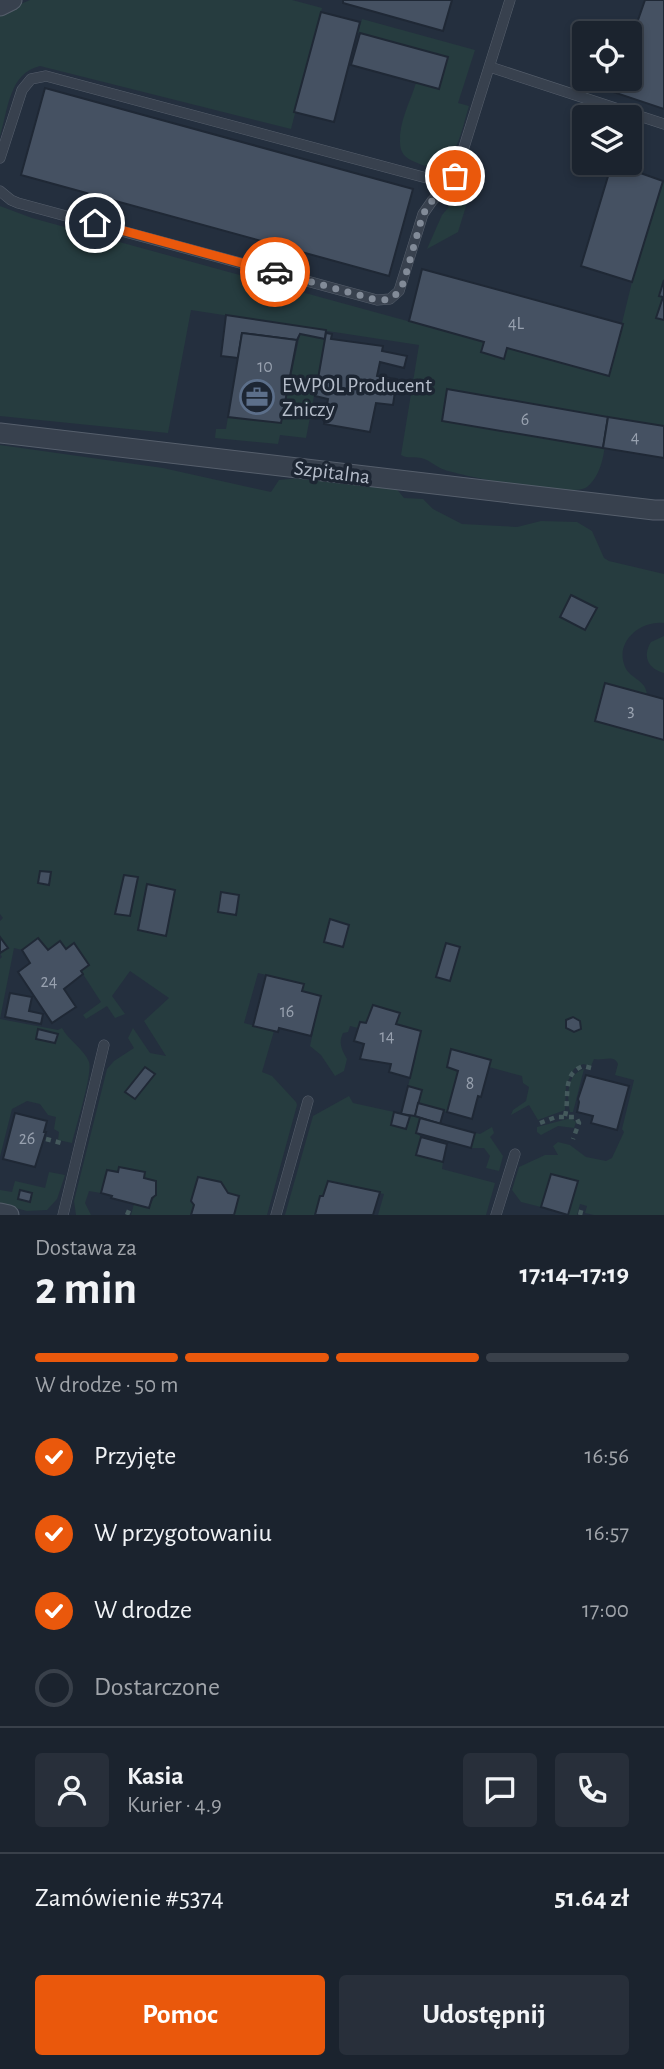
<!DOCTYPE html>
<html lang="pl">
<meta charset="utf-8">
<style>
:root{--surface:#1b232e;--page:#282f3a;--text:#f1f3f6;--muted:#a0a4aa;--line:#39404a;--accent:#ea580c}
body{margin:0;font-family:"Alegreya Sans",sans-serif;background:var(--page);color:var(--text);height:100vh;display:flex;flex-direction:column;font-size:26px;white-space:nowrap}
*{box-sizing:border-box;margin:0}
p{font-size:23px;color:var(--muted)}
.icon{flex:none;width:38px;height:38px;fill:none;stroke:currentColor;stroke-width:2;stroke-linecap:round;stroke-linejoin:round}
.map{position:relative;height:1215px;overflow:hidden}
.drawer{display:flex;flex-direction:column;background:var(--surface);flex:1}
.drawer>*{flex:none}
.buttons{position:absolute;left:572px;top:21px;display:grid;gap:14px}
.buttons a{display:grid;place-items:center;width:70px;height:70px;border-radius:7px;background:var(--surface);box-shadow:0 4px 10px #0003,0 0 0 2px var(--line);font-size:35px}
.pin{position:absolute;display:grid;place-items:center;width:60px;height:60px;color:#fff;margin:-30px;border:4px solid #fff;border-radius:50%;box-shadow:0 2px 7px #0007}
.courier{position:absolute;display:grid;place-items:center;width:70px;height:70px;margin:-35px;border:5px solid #ea580c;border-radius:50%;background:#fff;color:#222;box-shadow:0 2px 9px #0007}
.headline em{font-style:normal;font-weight:600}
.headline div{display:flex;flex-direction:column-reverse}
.headline{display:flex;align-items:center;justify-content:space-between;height:119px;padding:0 35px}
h1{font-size:46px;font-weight:600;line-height:52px}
.bar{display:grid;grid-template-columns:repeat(4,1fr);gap:10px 7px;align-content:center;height:84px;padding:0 35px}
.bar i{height:9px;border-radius:5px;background:var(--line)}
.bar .selected{background:var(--accent)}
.bar p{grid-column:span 4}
.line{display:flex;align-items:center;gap:18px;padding:0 35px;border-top:2px solid var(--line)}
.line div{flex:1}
.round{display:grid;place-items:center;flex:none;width:74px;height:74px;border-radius:7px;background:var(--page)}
ol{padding:0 35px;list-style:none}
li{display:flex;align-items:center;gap:21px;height:77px}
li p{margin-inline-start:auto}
li .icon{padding:7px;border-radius:50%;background:var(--accent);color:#fff;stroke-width:4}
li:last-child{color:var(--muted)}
li i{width:38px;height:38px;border:4px solid var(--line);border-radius:50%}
.button{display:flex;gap:14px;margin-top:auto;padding:14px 35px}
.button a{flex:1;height:80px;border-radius:7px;background:var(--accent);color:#fff;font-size:28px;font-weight:600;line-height:80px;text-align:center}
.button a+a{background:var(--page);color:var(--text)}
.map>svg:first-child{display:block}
.green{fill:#263c3f;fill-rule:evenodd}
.building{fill:#455162;stroke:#1f2835;stroke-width:2}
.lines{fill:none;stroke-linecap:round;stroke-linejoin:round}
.lane-casing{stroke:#565f6c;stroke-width:11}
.street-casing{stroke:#565f6c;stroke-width:21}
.path{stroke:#44595c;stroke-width:4.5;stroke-dasharray:5 5;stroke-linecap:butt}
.lane{stroke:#38414e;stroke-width:10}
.street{stroke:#38414e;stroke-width:19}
.done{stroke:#828b98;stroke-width:7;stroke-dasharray:0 12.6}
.route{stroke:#ea580c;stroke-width:9}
.labels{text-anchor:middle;stroke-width:7;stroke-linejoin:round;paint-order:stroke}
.number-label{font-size:18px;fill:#98a1af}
.poi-label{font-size:21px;fill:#b4bcc9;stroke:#1d2633;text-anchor:start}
.street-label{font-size:21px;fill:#b4bcc9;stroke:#1d2633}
</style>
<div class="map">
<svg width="664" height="1215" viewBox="0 0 664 1215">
<rect width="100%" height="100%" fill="#242f3e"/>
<g class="green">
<path d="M30,0H292L322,8L291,129L40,66C9,73 8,110 0,136V13Z"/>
<path d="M362,19L475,50L458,103L469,106C460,135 454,181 415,162C405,158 400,153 400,142C399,122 410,102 416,83L439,89L448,57L358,33Z"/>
<polygon points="475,177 458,232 427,249 442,215"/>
<path d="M664,180V280L659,296L663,297L656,317L664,320V426L608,417C605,439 606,472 587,487C572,498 466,477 445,470C436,467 430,460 421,458C414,456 408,459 401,455L419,345L191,310L168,433L0,416V206L32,218L484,342L482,352L503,358L507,348L609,376L632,282Z"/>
<polygon points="300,334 325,339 306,438 280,435 278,444 215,438 216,429 226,429 228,417 281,423"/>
<path d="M0,445L163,468L271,492L279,480L320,476L395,487L404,498L423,499L433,509L462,524L517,527L541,521L577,522L592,531L604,558L609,561L664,574V623C642,620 616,640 624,664C628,679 645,678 647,694L605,684L595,721L664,740V1215H594L585,1213L587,1206L580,1204L577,1215H568L577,1182L551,1174L541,1207L521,1202L512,1190L519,1167L545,1155H558L553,1146L558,1142L570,1145L586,1157L606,1161L612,1158L624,1132L622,1129L634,1080L615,1075L618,1064C614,1054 603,1061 594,1059L591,1066L583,1064L574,1069L566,1085L565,1110L538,1120L529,1105L511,1115L513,1110L526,1101L529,1087L523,1083L522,1076L489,1067L491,1061L451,1050L447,1067L458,1071L447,1112L418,1103L422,1090L408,1086L416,1057L396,1024L400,1013L373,1005L366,1023L360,1022L358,1028L350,1026L348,1032L343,1033C338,1043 342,1050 347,1059L344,1071L335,1076L321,1055L310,1046L321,996L302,991L303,984L258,973L244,1023L274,1031L262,1072L272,1076L296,1102L297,1105L267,1215H234L239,1196L228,1193L221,1182L198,1177L191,1200L194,1205L191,1215H131L134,1204L149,1208L157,1191L144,1178L145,1172L119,1168L118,1172L107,1170L101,1193L89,1191L85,1203L91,1215H76L74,1201L107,1069L114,1061L134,1048L128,1038L133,1028L150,1053L166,1056L144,1021L169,998L130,971L112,996L125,1014L115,1018L107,1006L86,1019L83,1015L101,1002L81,971L89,965L74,943L66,949L48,950L38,938L22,950L14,948L0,1019L58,1030L62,1028C69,1041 84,1049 89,1062C93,1073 75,1129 72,1143L58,1140L59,1132L54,1129L56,1117L48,1115L40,1104L27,1101L12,1109L0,1157V959L2,957L0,953L7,948L0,937V921L3,918L0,914ZM124,875L138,878L130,916L115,914ZM446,944L460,947L450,981L437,977Z"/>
<path d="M664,636V673C648,669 642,656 651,642Z"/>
<path d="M584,1069L573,1112H570C567,1098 566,1074 584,1069Z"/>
<polygon points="349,1096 353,1103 394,1112 391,1125 406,1129 410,1116 420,1118 416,1133 421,1137 417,1155 443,1162 442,1169 495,1183 486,1215 378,1215 384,1194 328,1181 323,1196 320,1196 315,1215 285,1215 313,1116"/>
<polygon points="571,1118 576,1122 574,1128 558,1126 541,1135 537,1132 537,1127"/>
<polygon points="492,1127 494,1133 490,1137 503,1156 499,1171 486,1168 490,1156 484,1148 471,1148 475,1133 480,1134"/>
<polygon points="49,1172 65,1175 57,1199 47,1210 27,1211 0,1204 0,1190 12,1192 15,1181 45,1188"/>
</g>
<g class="building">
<polygon points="343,0 452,0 443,31 343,3"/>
<polygon points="645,0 664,0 664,109 613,92 618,79 630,79 630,43"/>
<polygon points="321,12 360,22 334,122 294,112"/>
<polygon points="360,33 448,57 439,89 351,65"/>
<polygon points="45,88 413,189 389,276 21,175"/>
<polygon points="612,163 663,181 632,282 581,266"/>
<polygon points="422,269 623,324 609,376 507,348 504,359 481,352 484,342 409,321"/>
<polygon points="664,280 664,320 656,318 663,297 659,296"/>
<polygon points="226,315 326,330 325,339 300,334 297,340 242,333 238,358 221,356"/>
<polygon points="242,333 297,340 281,423 228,417"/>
<polygon points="326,333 332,334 331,339 383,346 382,351 407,356 404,368 380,362 377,376 397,379 393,405 376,403 370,432 324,424 328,399 315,396"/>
<polygon points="447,389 608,417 603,448 442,421"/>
<polygon points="608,417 664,426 664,458 603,448"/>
<polygon points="571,595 597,608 585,630 560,617"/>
<polygon points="605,683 664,699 664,740 595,721"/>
<polygon points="40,871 51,872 49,885 38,883"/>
<polygon points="124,875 138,877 130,916 115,914"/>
<polygon points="147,884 175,890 166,936 138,930"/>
<polygon points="221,892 239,895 236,915 218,912"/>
<polygon points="330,919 349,925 343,947 324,942"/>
<polygon points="0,937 8,948 0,953"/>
<polygon points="38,938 48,950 60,941 66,949 74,943 89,965 81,971 83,974 64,989 76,1007 52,1023 18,972 30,963 22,950"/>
<polygon points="446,943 460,947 450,981 436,977"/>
<polygon points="266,975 304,984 302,991 321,996 311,1036 279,1028 278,1032 253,1026"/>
<polygon points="10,993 32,997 29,1011 43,1014 41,1024 5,1017"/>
<polygon points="373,1005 400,1013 396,1024 421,1031 410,1078 389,1072 391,1064 360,1059 364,1044 354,1041 360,1022 366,1023"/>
<polygon points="573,1017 580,1021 581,1029 574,1032 566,1028 566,1020"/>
<polygon points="38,1029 58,1034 55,1043 36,1039"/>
<polygon points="451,1049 491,1060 481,1097 478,1096 472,1119 447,1112 458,1071 447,1067"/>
<polygon points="145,1067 155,1074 135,1099 125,1092"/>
<polygon points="586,1075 629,1086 617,1130 591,1123 593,1116 577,1112 579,1102 578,1099"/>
<polygon points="408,1086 422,1090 415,1116 401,1114"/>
<polygon points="418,1103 444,1110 440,1124 415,1116"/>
<polygon points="394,1112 410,1116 406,1129 391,1125"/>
<polygon points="15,1113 47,1121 44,1132 46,1132 35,1167 3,1159"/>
<polygon points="420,1118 475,1133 471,1148 416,1133"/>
<polygon points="421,1137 447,1144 443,1162 416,1155"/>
<polygon points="119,1167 145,1172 144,1178 156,1181 156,1195 152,1198 149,1208 111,1198 112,1196 101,1193 107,1170 118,1172"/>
<polygon points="551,1174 578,1181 568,1215 541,1207"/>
<polygon points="198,1177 221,1182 228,1193 239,1196 234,1215 191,1215 194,1205 191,1201"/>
<polygon points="328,1181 380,1192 373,1215 315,1215 320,1196 323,1196"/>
<polygon points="20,1190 32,1193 30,1202 18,1199"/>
</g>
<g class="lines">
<g class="lane-casing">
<g id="lane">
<polyline points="490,67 664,124"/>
<polyline points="0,158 22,90 31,79 46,76 449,184"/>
<polyline points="0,191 11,200 18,203 377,300 390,299 399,291 423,214 432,201 455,176 510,0"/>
<polyline points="63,1215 104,1045"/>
<polyline points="276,1215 308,1101"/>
<polyline points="496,1215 515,1154"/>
</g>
</g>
<g class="street-casing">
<g id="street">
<polyline points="0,6 12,0"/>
<polyline points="0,433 654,510 664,510"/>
<polyline points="0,1213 9,1215"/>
</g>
</g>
<g class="path">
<path d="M565,1116C570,1098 561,1074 583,1066L595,1069"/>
<polyline points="540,1123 556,1117 576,1117 579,1123 573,1139"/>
<polyline points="46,1139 65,1144"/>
<polyline points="127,1215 130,1208"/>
<polyline points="580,1215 582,1207"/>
</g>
<use href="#lane" class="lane"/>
<use href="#street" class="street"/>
</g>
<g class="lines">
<path class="done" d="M275,272L377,300C392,301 399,294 404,281L423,214L432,201L455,176"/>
<polyline class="route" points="95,223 275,272"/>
</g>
<defs>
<g id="office-ring" transform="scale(1.75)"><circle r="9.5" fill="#1d2633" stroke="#5c6f8a" stroke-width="1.5"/><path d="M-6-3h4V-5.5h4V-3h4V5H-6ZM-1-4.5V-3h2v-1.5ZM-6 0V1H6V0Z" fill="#5c6f8a"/></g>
</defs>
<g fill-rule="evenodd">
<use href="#office-ring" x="257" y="397"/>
</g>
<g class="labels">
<g class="number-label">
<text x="516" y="329">4L</text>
<text x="265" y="372">10</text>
<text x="525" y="425">6</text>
<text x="635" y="443">4</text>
<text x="631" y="716">3</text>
<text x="49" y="987">24</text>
<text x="287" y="1017">16</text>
<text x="387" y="1042">14</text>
<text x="470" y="1089">8</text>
<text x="27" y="1144">26</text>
</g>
<g class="poi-label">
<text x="282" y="392">EWPOL Producent<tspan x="282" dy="24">Zniczy</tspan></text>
</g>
<g class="street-label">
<text transform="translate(332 472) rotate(7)" y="7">Szpitalna</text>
</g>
</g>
</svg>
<div class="buttons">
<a><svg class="icon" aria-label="locate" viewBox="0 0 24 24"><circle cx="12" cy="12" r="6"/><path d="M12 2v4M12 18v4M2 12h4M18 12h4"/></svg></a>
<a><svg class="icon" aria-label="layers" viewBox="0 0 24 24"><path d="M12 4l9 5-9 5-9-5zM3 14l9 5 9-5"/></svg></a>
</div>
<div class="pin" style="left:455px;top:176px;background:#ea580c"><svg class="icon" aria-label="bag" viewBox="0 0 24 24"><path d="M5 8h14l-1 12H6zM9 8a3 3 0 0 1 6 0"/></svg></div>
<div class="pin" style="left:95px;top:223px;background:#1f2937"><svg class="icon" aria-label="home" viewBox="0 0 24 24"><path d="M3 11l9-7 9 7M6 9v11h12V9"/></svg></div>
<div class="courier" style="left:275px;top:272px"><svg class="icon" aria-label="car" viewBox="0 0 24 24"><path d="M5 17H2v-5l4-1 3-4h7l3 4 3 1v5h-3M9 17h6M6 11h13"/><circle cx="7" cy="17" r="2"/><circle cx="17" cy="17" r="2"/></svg></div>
</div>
<section class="drawer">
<div class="headline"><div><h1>2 min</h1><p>Dostawa za</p></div><em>17:14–17:19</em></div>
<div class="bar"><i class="selected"></i><i class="selected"></i><i class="selected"></i><i></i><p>W drodze · 50 m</p></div>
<ol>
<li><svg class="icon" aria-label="check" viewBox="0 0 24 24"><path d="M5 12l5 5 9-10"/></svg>Przyjęte<p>16:56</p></li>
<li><svg class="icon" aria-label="check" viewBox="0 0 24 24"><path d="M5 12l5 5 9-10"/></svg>W przygotowaniu<p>16:57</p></li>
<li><svg class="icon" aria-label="check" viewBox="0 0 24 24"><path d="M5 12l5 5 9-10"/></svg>W drodze<p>17:00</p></li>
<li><i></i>Dostarczone</li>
</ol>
<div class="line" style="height:126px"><a class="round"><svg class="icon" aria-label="person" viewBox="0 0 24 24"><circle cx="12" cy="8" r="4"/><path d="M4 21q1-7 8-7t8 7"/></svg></a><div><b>Kasia</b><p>Kurier · 4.9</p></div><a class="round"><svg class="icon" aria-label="chat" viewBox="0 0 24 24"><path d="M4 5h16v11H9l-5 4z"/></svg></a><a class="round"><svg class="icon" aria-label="phone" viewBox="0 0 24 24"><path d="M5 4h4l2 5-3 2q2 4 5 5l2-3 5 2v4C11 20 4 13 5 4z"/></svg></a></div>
<div class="line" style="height:91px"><div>Zamówienie #5374</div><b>51.64 zł</b></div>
<div class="button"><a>Pomoc</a><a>Udostępnij</a></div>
</section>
